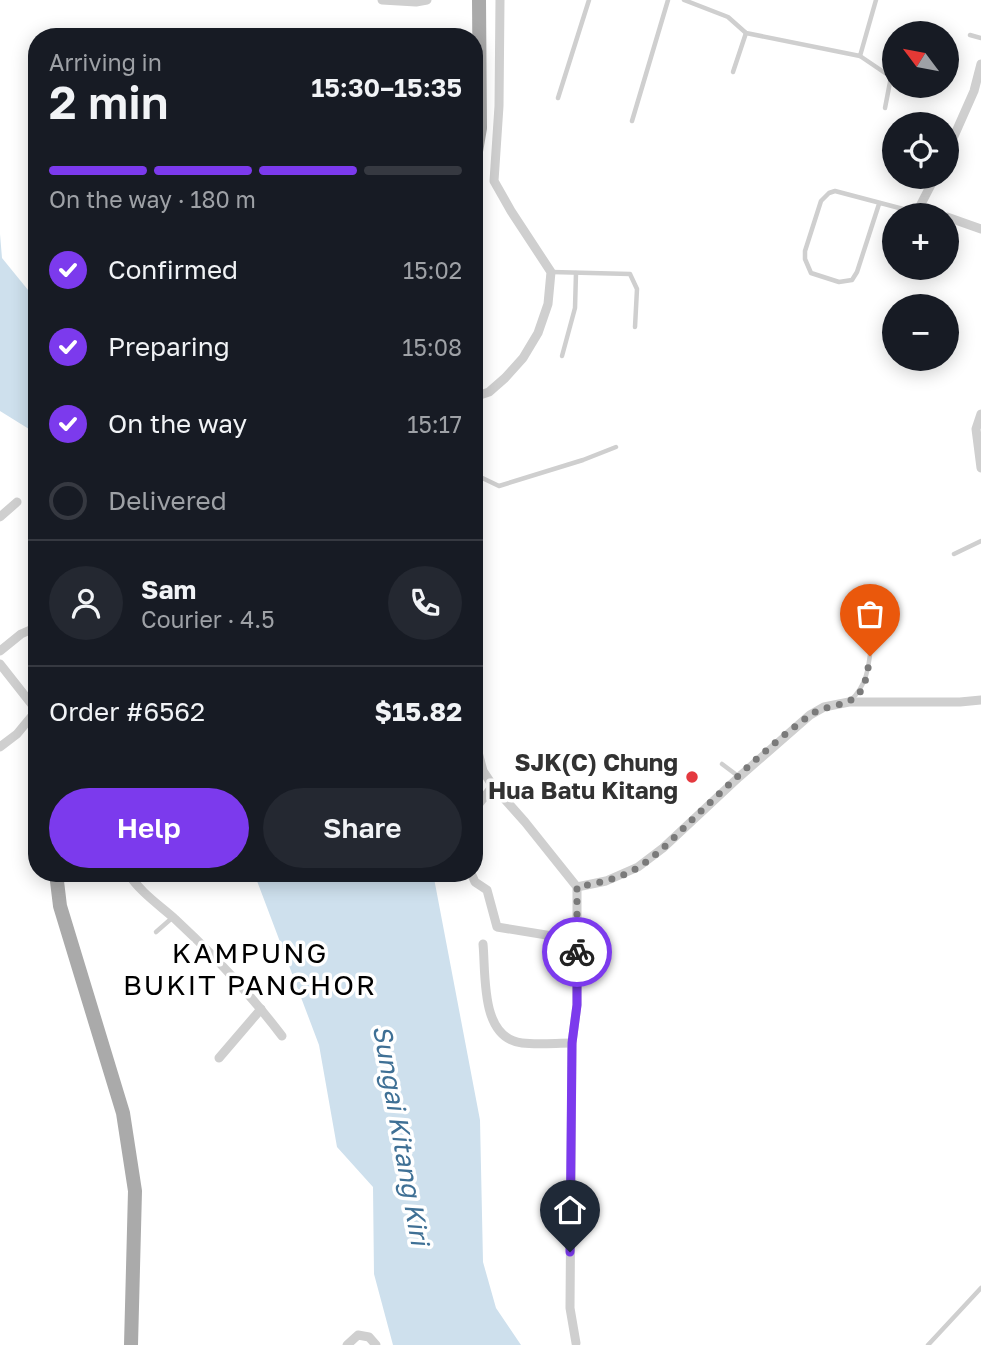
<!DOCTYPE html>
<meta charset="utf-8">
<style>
:root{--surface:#171b24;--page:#242831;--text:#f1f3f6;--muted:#9ea1a6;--line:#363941;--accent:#7c3aed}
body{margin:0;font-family:"Golos Text",sans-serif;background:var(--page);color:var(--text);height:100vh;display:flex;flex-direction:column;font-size:26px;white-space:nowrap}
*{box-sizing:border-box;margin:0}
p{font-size:23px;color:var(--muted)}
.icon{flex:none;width:38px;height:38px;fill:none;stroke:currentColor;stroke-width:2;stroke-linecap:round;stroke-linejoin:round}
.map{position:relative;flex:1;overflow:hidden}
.drawer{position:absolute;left:28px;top:28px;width:455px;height:854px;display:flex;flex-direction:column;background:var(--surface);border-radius:28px;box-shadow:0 4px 18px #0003}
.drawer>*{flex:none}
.needle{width:46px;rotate:302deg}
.buttons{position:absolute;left:882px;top:21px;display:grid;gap:14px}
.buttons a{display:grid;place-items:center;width:77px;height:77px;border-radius:50%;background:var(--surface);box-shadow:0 4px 18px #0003;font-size:35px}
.pin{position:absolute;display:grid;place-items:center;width:60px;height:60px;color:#fff;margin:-72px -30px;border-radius:50% 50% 50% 0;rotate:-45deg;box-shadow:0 0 7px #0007}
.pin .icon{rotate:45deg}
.courier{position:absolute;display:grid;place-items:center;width:70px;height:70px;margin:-35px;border:5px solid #7c3aed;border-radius:50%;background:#fff;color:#222;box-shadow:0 2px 9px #0007}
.headline em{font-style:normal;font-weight:600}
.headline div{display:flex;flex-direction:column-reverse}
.headline{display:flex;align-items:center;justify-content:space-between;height:119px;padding:0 21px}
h1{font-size:46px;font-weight:600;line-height:52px}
.bar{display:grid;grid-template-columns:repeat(4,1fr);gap:10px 7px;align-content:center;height:84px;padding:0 21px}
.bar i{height:9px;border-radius:5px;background:var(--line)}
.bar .selected{background:var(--accent)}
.bar p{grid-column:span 4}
.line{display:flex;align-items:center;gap:18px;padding:0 21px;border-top:2px solid var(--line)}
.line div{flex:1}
.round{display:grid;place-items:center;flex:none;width:74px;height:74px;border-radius:37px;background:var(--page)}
ol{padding:0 21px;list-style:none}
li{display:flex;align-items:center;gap:21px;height:77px}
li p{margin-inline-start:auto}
li .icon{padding:7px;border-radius:50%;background:var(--accent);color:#fff;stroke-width:4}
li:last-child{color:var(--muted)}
li i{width:38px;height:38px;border:4px solid var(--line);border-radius:50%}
.primary-button{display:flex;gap:14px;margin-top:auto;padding:14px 21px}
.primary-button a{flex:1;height:80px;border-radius:42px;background:var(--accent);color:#fff;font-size:28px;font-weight:600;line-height:80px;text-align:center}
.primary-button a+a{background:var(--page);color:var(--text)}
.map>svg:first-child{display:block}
.water{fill:#cee0ed}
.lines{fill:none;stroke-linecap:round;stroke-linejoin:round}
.lane{stroke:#cfcfcf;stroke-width:4.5}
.street{stroke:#cfcfcf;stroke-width:9}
.primary{stroke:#aaa;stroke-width:14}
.done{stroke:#7a7a7a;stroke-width:7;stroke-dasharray:0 12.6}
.route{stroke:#7c3aed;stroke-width:9}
.poi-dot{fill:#e4393f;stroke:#fff;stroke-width:2.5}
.labels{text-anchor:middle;stroke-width:7;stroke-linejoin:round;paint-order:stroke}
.poi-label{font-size:24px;font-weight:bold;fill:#323232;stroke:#fff;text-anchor:end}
.water-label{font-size:26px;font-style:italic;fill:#3f7095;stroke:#fff}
.quarter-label{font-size:28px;letter-spacing:2px;fill:#000;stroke:#fff}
</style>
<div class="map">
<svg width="981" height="1345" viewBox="0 0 981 1345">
<rect width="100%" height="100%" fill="#fff"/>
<g class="water">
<polygon points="0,234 2,258 37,301 37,434 0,411"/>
<polygon points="254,873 433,873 480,1120 483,1262 496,1308 521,1345 393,1345 374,1274 373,1187 337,1147 319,1045"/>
</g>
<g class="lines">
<g class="lane">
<polyline points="684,0 728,17 746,33 860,56 876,0"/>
<polyline points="970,35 981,38"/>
<polyline points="860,56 891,77 894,77"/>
<polyline points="733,72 746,33"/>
<polyline points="558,98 589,0"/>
<polyline points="885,108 891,77"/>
<polyline points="632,121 668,0"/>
<polyline points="879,204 857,272 852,280 839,282 811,273 805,259 805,251 821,201 829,193 835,191 907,210 919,208 917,215"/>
<polyline points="552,272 630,274 637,289 635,327"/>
<polyline points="562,356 575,308 576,273"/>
<polyline points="474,474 499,486 583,460 616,447"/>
<polyline points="954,554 981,541"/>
<path d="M850,701C869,684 869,662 872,638"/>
<polyline points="722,764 738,776"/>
<polyline points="156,932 172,918"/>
<polyline points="928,1345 981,1288"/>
</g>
<g class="street">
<polyline points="382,0 416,2 427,0"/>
<polyline points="947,152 974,91 981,64"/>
<polyline points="935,177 919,208 940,215"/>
<polyline points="947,217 981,229"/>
<polyline points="474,397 489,392 505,378 523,358 538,333 548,304 551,272 511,211 494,181 499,106 500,0"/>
<polyline points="981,414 976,429 981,468"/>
<polyline points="0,517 17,502"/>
<polyline points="0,651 21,634 37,627"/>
<polyline points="0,664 37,711"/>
<polyline points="474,737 483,771 493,786 525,822 577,887 577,1005 572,1043 570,1308 576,1343"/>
<polyline points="0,747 17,734 36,711"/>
<polyline points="474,810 493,786"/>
<path d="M128,873C140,892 158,904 175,919C214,955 250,994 282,1036"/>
<polyline points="471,873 475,882 487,890 497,927 577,940"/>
<polyline points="577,887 606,881 638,867 663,848 739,777 810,715 824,707 849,702 960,702 981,700"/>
<path d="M483,944C486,975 480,1038 522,1043C538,1045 556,1043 572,1043"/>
<polyline points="219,1058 261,1009"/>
<polyline points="347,1345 358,1335 369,1337 376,1345"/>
</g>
<g class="primary">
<polyline points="474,163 480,128 479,0"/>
<polyline points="56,873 60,906 123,1113 135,1191 131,1345"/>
</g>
</g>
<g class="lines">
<path class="done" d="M577,952V887C598,883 619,879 637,868C660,854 678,833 697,815C733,781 769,745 809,716C824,704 849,708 860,692C867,682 868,667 870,656"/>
<polyline class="route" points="570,1252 572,1043 577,1005 577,952"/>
</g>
<circle class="poi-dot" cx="692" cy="777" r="7"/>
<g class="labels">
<g class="poi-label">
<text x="678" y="771">SJK(C) Chung<tspan x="678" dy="28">Hua Batu Kitang</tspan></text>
</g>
<g class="water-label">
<text transform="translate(401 1135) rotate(80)" y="9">Sungai Kitang Kiri</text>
</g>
<g class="quarter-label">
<text x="250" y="963">KAMPUNG<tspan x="250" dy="32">BUKIT PANCHOR</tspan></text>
</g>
</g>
</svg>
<div class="buttons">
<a><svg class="needle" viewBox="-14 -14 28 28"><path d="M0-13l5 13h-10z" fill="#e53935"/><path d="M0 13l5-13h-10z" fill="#9ea1a6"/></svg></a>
<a><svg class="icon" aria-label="locate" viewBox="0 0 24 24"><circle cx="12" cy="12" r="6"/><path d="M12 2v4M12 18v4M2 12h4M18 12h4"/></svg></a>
<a>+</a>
<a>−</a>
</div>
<div class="pin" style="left:870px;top:656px;background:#ea580c"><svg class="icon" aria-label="bag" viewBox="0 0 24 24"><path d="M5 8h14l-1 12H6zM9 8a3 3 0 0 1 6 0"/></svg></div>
<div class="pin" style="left:570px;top:1252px;background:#1f2937"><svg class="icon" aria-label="home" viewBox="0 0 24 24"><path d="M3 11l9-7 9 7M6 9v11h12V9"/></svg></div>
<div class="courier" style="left:577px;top:952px"><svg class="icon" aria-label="bike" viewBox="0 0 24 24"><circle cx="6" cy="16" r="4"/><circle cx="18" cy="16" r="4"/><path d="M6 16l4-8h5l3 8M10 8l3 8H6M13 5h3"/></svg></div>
<section class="drawer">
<div class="headline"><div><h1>2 min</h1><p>Arriving in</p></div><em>15:30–15:35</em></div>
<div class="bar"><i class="selected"></i><i class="selected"></i><i class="selected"></i><i></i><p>On the way · 180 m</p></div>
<ol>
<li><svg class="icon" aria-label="check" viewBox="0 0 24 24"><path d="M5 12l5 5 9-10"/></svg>Confirmed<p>15:02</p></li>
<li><svg class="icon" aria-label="check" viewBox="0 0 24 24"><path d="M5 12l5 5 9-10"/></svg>Preparing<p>15:08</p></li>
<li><svg class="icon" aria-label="check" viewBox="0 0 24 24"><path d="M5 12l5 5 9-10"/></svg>On the way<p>15:17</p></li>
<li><i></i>Delivered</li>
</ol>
<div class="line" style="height:126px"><a class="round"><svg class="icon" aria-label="person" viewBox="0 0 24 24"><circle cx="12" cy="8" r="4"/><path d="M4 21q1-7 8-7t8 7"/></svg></a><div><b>Sam</b><p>Courier · 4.5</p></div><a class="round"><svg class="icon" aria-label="phone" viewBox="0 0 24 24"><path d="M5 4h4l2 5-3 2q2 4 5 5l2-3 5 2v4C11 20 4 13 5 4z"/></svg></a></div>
<div class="line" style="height:91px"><div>Order #6562</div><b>$15.82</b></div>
<div class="primary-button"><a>Help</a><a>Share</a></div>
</section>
</div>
